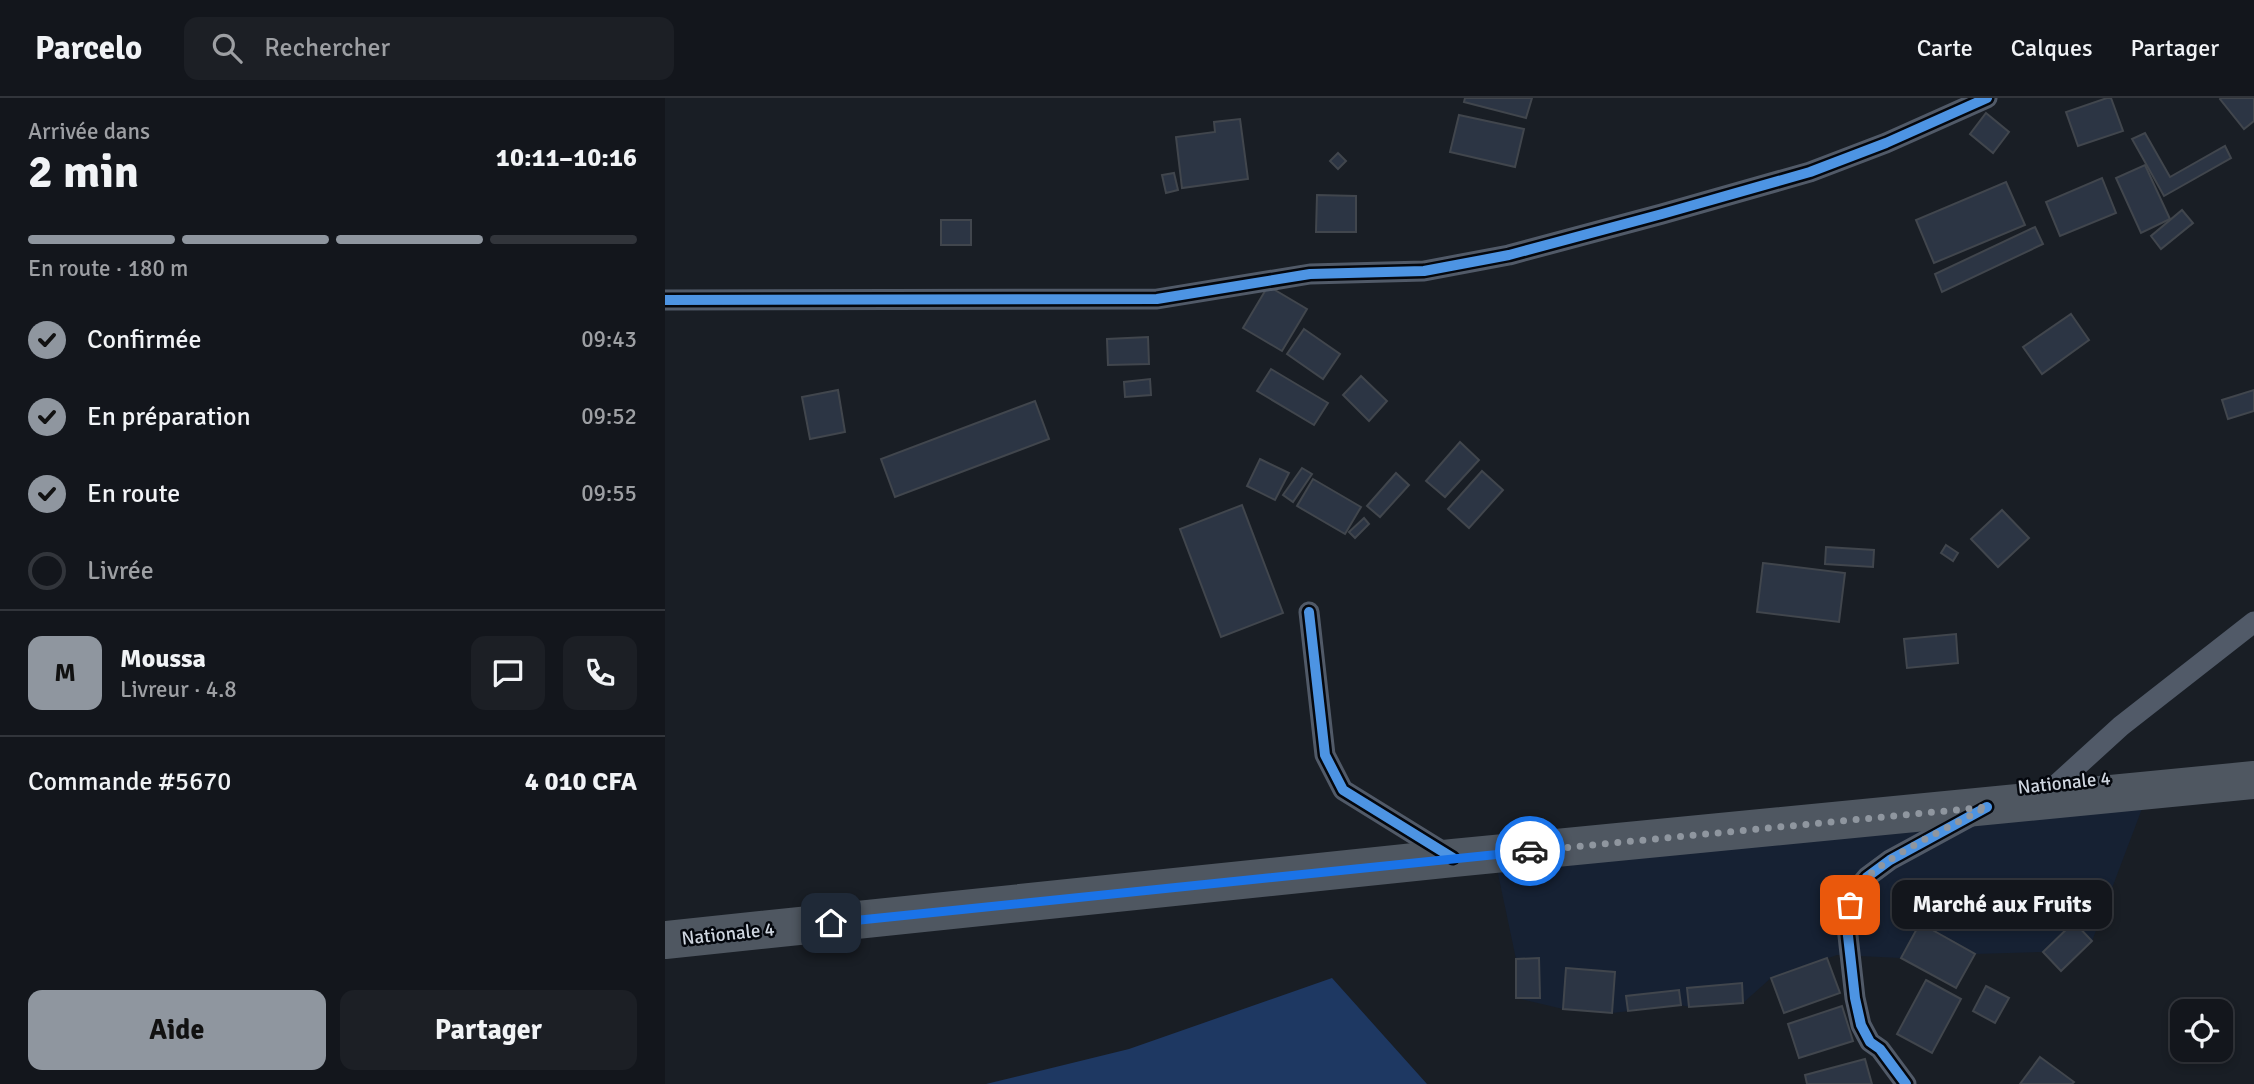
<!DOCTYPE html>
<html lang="fr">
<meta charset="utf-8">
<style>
:root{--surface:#13161c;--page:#1c1f25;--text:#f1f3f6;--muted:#9d9fa3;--line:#32353b;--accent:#8f969f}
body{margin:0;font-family:Signika,sans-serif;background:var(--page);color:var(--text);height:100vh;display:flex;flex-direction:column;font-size:26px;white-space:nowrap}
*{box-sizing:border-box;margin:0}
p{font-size:23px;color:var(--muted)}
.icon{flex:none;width:38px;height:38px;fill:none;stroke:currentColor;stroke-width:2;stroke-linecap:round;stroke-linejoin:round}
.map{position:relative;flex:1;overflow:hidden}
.panel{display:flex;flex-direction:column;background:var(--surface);width:665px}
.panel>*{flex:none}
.controls{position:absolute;left:1505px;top:901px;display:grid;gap:14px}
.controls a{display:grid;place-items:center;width:63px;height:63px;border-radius:14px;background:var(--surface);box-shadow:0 4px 10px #0003,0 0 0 2px var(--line);font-size:35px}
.pin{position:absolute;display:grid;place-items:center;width:60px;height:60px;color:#fff;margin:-30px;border-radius:14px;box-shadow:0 4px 10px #0006}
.courier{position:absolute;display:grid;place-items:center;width:70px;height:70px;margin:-35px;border:5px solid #1a73e8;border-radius:50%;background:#fff;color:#222;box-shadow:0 2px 9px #0007}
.bubble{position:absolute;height:49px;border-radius:14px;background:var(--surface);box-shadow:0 4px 10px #0003,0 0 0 2px var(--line);font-size:23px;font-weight:700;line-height:49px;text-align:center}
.head em{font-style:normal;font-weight:700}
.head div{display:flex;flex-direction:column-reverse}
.head{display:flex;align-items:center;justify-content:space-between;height:119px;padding:0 28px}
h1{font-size:46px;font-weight:700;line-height:52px}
.bar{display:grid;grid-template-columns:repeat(4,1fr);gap:10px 7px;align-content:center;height:84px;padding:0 28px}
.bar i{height:9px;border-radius:5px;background:var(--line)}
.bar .on{background:var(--accent)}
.bar p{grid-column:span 4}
.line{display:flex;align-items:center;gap:18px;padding:0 28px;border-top:2px solid var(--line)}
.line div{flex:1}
.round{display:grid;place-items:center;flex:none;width:74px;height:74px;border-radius:14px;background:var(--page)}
ol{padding:0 28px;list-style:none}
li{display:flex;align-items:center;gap:21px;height:77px}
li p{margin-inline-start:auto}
li .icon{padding:7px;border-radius:50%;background:var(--accent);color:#111;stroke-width:4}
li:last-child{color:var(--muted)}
li i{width:38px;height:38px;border:4px solid var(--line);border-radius:50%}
.primary-button{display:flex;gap:14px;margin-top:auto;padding:14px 28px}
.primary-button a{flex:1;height:80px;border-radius:14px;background:var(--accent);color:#111;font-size:28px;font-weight:700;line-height:80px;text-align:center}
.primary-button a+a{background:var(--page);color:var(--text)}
header{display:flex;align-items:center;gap:42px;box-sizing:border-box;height:98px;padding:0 35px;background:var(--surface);border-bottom:2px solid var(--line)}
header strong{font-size:33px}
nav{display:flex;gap:38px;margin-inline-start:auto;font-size:24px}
.search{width:490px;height:63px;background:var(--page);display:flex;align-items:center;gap:18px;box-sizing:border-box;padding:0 24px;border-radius:14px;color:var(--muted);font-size:26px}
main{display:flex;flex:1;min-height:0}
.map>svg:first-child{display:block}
.built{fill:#162133}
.green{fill:#1e3862}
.building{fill:#2c3544;stroke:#41464d;stroke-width:2}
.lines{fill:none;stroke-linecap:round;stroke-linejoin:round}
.street{stroke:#515a68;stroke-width:21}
.highway{stroke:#4f5761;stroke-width:38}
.cycleway-casing{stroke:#04070d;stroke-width:15}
.cycleway{stroke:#4d94e3;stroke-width:10}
.done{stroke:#8f969f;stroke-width:7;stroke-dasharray:0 12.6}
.route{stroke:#1a73e8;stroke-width:9}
.labels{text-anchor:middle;stroke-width:5;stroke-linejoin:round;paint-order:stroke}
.street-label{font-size:19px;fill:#cfd6e0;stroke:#04070d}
</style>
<header>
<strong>Parcelo</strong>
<div class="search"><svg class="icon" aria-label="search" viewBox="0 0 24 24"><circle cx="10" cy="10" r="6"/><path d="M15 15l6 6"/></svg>Rechercher</div>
<nav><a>Carte</a><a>Calques</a><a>Partager</a></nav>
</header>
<main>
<section class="panel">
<div class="head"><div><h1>2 min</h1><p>Arrivée dans</p></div><em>10:11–10:16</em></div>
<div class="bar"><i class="on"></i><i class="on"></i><i class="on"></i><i></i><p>En route · 180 m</p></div>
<ol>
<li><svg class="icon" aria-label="check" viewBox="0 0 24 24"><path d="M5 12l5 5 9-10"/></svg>Confirmée<p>09:43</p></li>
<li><svg class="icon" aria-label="check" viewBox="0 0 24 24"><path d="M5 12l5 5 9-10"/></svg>En préparation<p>09:52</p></li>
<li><svg class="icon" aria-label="check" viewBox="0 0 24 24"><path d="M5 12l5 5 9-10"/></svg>En route<p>09:55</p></li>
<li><i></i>Livrée</li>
</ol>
<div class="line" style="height:126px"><b class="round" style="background:var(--accent);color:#111">M</b><div><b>Moussa</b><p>Livreur · 4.8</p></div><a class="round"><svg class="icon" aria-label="chat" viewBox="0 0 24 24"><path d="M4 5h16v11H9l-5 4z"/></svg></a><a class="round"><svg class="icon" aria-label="phone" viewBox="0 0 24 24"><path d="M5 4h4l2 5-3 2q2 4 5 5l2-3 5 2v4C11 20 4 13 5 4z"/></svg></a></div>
<div class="line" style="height:91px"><div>Commande #5670</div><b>4 010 CFA</b></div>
<div class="primary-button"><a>Aide</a><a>Partager</a></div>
</section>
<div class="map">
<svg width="1589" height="986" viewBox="0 0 1589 986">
<rect width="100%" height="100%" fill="#191e25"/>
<polygon class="built" points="1486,687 1427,843 1396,873 1377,854 1310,856 1291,890 1236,860 1172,857 1106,880 1078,905 1024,909 1016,907 947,915 898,911 851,900 851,861 828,752"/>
<polygon class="green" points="667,880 762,986 321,986 464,951"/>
<g class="building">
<polygon points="800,0 867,0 861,20 799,4"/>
<polygon points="1442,0 1446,0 1458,33 1413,48 1401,14"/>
<polygon points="1556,0 1589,0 1589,23 1579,31 1555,1"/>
<polygon points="1321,15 1344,34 1328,55 1305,36"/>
<polygon points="794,17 859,31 850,69 785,54"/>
<polygon points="575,21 583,81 517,90 511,39 550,34 549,24"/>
<polygon points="1480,35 1505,79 1560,48 1566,60 1499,98 1467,41"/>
<polygon points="673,55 681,63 673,71 665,63"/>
<polygon points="1480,67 1505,121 1476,135 1451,80"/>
<polygon points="509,75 513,92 501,95 497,77"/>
<polygon points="1437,80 1451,115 1395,138 1381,104"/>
<polygon points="1341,84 1360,127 1269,165 1251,122"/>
<polygon points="652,97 691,98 691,134 651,134"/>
<polygon points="1517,112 1528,125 1496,151 1486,138"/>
<rect x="276" y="122" width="30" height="25"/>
<polygon points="1370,129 1378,146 1277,194 1270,176"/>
<polygon points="603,188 642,211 617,253 578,230"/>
<polygon points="1406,216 1424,242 1377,276 1358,249"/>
<polygon points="639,231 675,256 658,281 622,256"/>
<polygon points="483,239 484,266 443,267 442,241"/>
<polygon points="606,271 663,305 649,327 592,293"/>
<polygon points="696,278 722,303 704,323 678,297"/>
<polygon points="485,281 486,297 460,299 459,284"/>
<polygon points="173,292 180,334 145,341 137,299"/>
<polygon points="1589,292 1589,313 1563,321 1557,302"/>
<polygon points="370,303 384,341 230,399 216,361"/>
<polygon points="795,344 814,362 780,399 761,383"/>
<polygon points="595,361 624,375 610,402 582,388"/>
<polygon points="637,370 647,376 628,404 618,397"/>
<polygon points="817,373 838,392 804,430 783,411"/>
<polygon points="731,375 744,387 715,419 702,408"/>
<polygon points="648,381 696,409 680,436 632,408"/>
<polygon points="577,407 618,515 556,539 515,431"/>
<polygon points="1337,412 1364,440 1333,469 1306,441"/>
<polygon points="699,420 704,426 690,440 684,434"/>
<polygon points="1281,447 1293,455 1288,463 1276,455"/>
<polygon points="1161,449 1209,452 1208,469 1160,466"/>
<polygon points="1098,465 1180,475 1174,524 1092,514"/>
<polygon points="1291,536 1293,565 1242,570 1239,541"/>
<polygon points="1409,824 1427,843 1396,873 1378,854"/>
<polygon points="1255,825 1310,856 1291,890 1236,860"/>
<polygon points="874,860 875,900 851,900 851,861"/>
<polygon points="1162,860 1175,895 1119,915 1106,880"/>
<polygon points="901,870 950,874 947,915 898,911"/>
<polygon points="1261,882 1296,901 1267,955 1232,936"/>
<polygon points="1077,885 1078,905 1024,909 1022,890"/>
<polygon points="1321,888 1344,900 1330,925 1308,913"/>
<polygon points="1014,892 1016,907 963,913 961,898"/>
<polygon points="1177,908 1188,943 1134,960 1123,926"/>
<polygon points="1375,959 1409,984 1407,986 1355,986"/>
<polygon points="1200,961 1207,986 1142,986 1140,977"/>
</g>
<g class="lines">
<g class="street">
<polyline points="0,202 492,201 645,176 759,173 844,157 997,116 1145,74 1221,45 1322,0"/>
<polyline points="644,514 660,657 678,692 783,757"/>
<polyline points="1378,699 1456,628 1589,524"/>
<polyline points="1241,986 1215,951 1205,944 1196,927 1190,900 1181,820 1190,793 1202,779 1225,762 1306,718"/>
</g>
<polyline class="highway" points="0,842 788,760 1589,682"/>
<g class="cycleway-casing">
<g id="cycleway">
<polyline points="0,202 492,201 645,176 759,173 844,157 997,116 1145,74 1221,45 1322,0"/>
<polyline points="644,514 660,657 678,692 788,760"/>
<polyline points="1241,986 1215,951 1205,944 1196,927 1190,900 1181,820 1190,793 1202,779 1225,762 1322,709"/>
</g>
</g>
<use href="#cycleway" class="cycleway"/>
</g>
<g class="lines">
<path class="done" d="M865,753L1322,709C1289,727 1211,762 1191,791C1188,796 1187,801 1185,807"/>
<polyline class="route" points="166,825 865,753"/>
</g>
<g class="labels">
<g class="street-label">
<text transform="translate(1399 684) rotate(-6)" y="7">Nationale 4</text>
<text transform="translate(63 835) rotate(-6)" y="7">Nationale 4</text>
</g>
</g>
</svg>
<div class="controls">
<a><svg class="icon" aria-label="locate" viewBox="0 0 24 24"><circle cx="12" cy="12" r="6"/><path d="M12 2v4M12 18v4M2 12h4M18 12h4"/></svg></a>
</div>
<div class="pin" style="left:1185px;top:807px;background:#ea580c"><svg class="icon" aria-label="bag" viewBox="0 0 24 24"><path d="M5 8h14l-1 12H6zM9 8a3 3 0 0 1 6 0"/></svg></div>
<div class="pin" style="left:166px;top:825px;background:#1f2937"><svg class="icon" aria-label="home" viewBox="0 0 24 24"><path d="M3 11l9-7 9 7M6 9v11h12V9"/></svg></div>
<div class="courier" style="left:865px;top:753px"><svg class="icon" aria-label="car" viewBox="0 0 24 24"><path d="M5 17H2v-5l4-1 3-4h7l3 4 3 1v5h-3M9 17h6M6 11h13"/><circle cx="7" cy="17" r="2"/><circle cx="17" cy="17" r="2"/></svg></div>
<div class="bubble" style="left:1227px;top:782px;width:220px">Marché aux Fruits</div>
</div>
</main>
